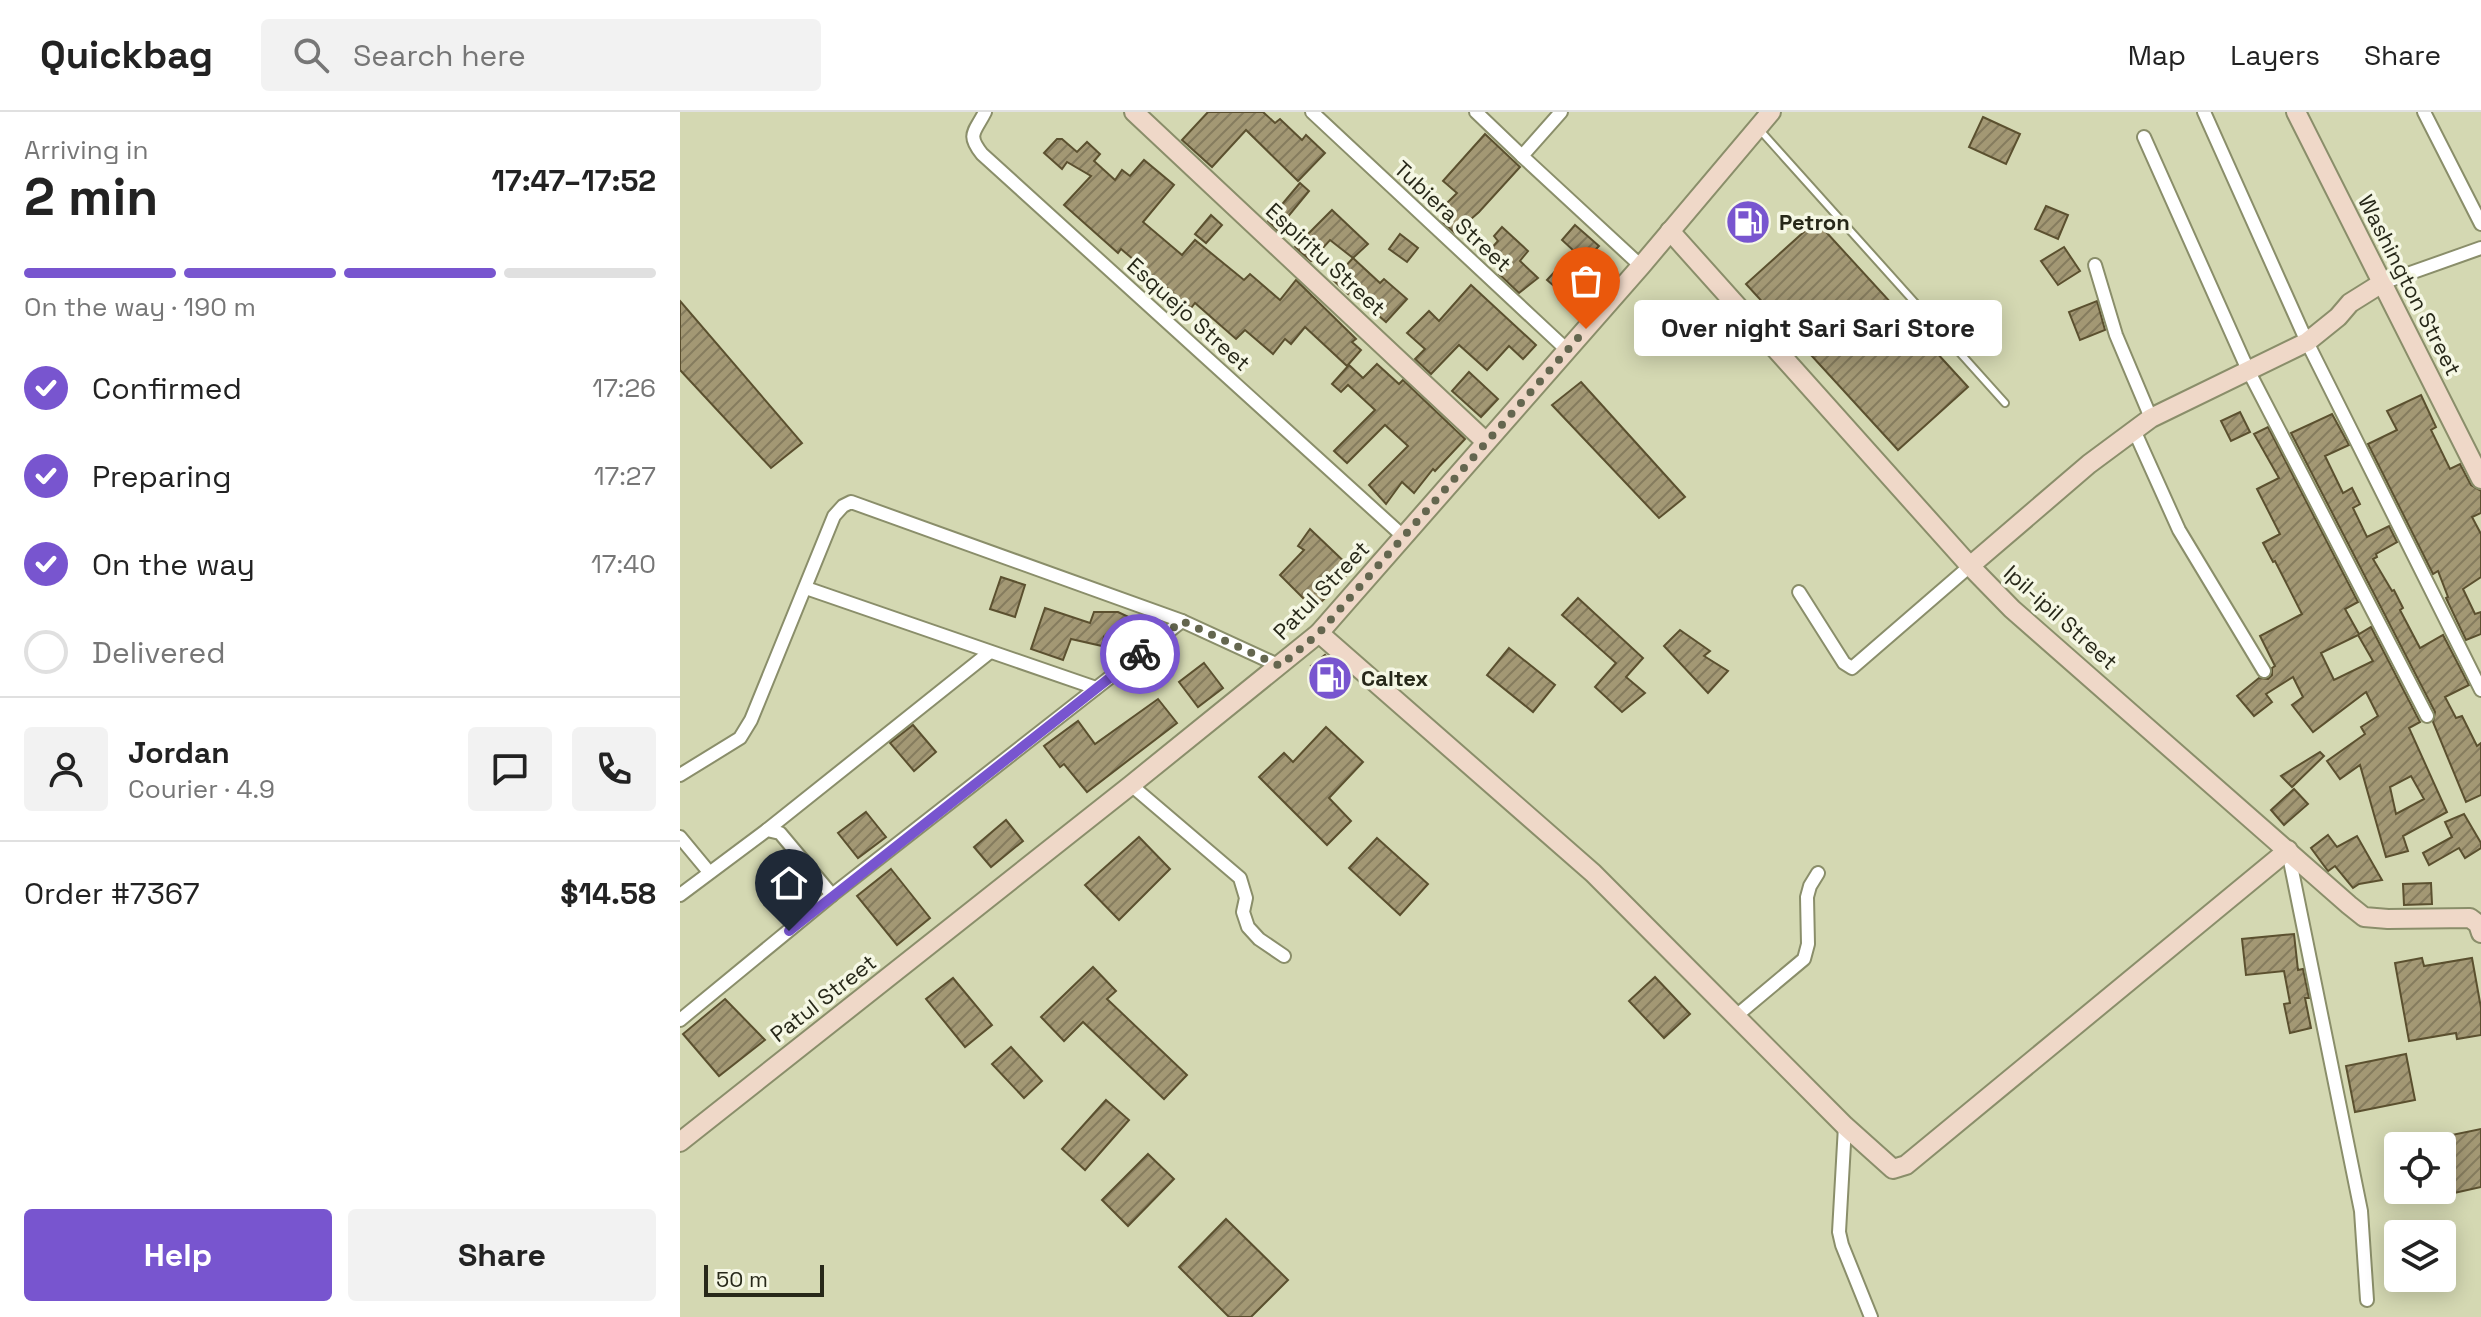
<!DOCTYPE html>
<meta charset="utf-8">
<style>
:root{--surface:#fff;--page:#f2f2f2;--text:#222;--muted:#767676;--line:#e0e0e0;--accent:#7855cf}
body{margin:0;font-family:"Space Grotesk",sans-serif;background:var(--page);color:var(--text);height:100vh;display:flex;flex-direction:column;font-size:30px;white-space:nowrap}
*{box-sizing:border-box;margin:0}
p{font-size:26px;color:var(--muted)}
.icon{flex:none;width:44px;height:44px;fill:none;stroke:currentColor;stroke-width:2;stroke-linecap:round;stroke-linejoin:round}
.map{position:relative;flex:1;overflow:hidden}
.sheet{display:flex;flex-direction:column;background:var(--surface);width:680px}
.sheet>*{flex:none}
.fabs{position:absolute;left:1704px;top:1020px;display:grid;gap:16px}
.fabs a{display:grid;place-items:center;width:72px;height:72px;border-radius:8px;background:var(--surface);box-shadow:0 4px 20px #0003;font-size:40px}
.scale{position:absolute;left:24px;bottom:20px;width:120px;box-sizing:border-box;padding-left:8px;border:4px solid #272819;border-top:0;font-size:22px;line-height:28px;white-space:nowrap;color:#272819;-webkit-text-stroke:6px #f5f7e4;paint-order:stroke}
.pin{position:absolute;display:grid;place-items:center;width:68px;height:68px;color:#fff;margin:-82px -34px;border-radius:50% 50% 50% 0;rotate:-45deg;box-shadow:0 0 8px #0007}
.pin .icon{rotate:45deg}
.courier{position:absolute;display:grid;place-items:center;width:80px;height:80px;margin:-40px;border:6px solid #7855cf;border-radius:50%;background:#fff;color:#222;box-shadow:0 2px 10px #0007}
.bubble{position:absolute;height:56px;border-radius:8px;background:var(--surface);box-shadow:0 4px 20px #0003;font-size:26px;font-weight:700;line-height:56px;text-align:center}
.overview em{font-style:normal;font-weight:700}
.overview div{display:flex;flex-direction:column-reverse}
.overview{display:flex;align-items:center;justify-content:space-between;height:136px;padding:0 24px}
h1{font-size:52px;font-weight:700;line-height:60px}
.bar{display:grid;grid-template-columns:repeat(4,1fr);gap:12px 8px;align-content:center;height:96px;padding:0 24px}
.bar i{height:10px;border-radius:6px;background:var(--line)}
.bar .selected{background:var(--accent)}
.bar p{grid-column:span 4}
.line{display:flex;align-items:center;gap:20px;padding:0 24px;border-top:2px solid var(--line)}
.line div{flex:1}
.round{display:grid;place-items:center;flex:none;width:84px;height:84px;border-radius:8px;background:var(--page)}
ol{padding:0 24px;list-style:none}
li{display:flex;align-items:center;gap:24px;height:88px}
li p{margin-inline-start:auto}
li .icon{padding:8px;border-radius:50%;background:var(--accent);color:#fff;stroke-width:4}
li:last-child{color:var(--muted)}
li i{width:44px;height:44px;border:4px solid var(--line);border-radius:50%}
.action{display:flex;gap:16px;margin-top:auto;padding:16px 24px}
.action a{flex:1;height:92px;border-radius:8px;background:var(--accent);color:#fff;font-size:32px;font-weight:700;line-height:92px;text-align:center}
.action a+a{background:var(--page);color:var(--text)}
header{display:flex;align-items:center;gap:48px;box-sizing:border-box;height:112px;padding:0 40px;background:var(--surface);border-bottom:2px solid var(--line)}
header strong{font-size:38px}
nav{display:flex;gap:44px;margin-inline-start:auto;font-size:28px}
.search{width:560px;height:72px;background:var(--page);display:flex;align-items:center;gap:20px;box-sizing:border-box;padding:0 28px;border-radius:8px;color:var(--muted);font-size:30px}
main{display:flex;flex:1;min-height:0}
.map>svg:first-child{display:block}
.building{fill:url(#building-hatch);stroke:#5b502f;stroke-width:2;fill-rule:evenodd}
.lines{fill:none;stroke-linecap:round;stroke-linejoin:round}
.lane-casing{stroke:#8a8e6a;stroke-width:10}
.street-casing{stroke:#8a8e6a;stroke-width:16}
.secondary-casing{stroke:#8a8e6a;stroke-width:22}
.lane{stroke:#fff;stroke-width:6}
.street{stroke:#fff;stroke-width:12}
.secondary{stroke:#efd8c8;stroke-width:18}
.done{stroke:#64664f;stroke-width:8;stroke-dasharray:0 14.4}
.route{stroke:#7855cf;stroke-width:10}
.labels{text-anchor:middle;stroke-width:7;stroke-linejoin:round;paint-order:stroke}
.street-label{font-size:22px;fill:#272819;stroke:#f5f7e4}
.poi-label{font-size:22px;font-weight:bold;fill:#272819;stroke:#f5f7e4;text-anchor:start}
</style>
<header>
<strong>Quickbag</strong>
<div class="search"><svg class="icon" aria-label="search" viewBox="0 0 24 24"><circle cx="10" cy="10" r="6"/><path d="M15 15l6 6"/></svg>Search here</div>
<nav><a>Map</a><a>Layers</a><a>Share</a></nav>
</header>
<main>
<section class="sheet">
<div class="overview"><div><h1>2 min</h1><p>Arriving in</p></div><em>17:47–17:52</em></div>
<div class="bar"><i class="selected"></i><i class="selected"></i><i class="selected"></i><i></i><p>On the way · 190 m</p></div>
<ol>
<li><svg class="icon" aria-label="check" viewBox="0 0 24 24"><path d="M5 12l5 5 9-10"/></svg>Confirmed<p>17:26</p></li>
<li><svg class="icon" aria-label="check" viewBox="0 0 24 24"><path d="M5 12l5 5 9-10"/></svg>Preparing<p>17:27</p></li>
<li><svg class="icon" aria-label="check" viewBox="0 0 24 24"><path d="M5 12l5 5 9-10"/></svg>On the way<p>17:40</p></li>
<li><i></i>Delivered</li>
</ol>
<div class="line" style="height:144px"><a class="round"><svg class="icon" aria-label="person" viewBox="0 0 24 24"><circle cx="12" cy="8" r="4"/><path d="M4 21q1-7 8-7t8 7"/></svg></a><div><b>Jordan</b><p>Courier · 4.9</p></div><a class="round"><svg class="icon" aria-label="chat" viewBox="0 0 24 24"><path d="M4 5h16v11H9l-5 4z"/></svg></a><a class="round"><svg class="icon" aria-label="phone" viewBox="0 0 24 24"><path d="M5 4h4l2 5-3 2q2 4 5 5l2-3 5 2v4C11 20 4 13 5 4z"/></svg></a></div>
<div class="line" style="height:104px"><div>Order #7367</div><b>$14.58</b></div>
<div class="action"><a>Help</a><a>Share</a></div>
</section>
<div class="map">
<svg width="1801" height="1205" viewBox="0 0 1801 1205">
<defs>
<pattern id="building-hatch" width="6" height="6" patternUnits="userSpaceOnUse" patternTransform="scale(2)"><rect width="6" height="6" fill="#a39874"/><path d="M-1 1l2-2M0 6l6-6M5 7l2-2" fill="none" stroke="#857c5e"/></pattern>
</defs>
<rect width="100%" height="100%" fill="#d4d8b2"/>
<g class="building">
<polygon points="528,0 583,0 595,11 600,7 622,28 626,23 645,41 618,69 566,18 532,55 502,28"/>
<polygon points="1303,5 1340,22 1326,52 1289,35"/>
<polygon points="805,22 840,55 799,100 775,121 761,109 766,104 760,98 777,81 763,69"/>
<polygon points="377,27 382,27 397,40 407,30 420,42 414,49 435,68 442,58 450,64 464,48 494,73 463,110 502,143 515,128 564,168 570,162 600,188 616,168 676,227 672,230 681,238 667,254 625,215 611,232 605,227 593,242 565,218 556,227 515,191 511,196 441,137 438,141 384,93 411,64 387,50 382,57 364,41"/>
<polygon points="620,71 629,79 597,118 588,109"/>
<polygon points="1366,94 1388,103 1378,127 1355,117"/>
<polygon points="652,98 688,132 673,146 650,128 631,149 615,135"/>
<polygon points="531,103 542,113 526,131 515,122"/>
<polygon points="1136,109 1288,275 1218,338 1066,172"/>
<polygon points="895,113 919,134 913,140 931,156 908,181 900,197 867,168 894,139 882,128"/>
<polygon points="822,115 848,139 840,149 858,166 839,181 819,162 825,156 808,140 818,129 814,124"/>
<polygon points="720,122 738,136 727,150 709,137"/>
<polygon points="1384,135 1400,159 1378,173 1361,149"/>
<polygon points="673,146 700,171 704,167 727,187 706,210 670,179 668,182 653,168"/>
<polygon points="791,173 856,233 843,247 829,234 807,258 779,233 751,262 735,247 745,237 727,221 749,199 759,209"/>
<polygon points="0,189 122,331 91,356 0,258"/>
<polygon points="1417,189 1425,218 1400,228 1389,200"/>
<polygon points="697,252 719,272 723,268 785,327 755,359 753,357 734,381 722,370 706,392 689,373 728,334 705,313 667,351 654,339 695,298 668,273 661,280 652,272 669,253 683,266"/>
<polygon points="789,260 818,287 801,305 772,279"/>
<polygon points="901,270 1005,385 979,406 872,293"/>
<polygon points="1741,283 1756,315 1751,318 1770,357 1780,352 1791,373 1801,379 1801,401 1792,405 1801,422 1801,465 1783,477 1795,502 1801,500 1801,522 1786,528 1766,486 1768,485 1758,459 1753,462 1688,332 1717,318 1707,299"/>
<polygon points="1560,300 1570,320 1551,329 1541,309"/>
<polygon points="1652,302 1669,333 1645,344 1663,381 1672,376 1680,392 1673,396 1687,425 1709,414 1717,430 1696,442 1697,445 1693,447 1712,479 1714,478 1723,496 1720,498 1740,536 1763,523 1789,573 1765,585 1776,606 1782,604 1797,634 1801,631 1801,683 1786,690 1753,610 1755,600 1611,321"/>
<path d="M1588,315L1678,490L1665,497L1679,522L1691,515L1740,610L1729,616L1767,700L1723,724L1728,739L1706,745L1680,653L1660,667L1647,649L1685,622L1681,615L1698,604L1686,580L1633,620L1612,593L1623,585L1613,565L1586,582L1592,590L1574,604L1557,584L1579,566L1588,567L1592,563V556L1595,554L1580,524L1622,502L1595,449L1593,450L1583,431L1600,422L1577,377L1599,366L1574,322ZM1678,523L1693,549L1654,568L1641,541ZM1731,664L1744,687L1716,702L1710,675Z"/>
<polygon points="630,417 673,458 650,478 651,480 634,497 600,463 624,438 618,434"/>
<polygon points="321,465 345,473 335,505 310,497"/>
<polygon points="898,486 963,546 946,565 965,581 942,600 915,575 936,551 882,503"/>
<polygon points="365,496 410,511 414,500 438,500 468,514 440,538 424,525 422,534 391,527 383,548 351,537"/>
<polygon points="1000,518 1030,539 1024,544 1048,559 1028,581 984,534"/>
<polygon points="829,536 875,573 853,600 807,563"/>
<polygon points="645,543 667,570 654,581 631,554"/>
<polygon points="524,551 543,576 518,595 499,570"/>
<polygon points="478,587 497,611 407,680 384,652 380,655 364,634 398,609 415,632"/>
<polygon points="233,613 256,640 234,659 210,631"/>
<polygon points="646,615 683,650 649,686 671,709 647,733 579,665 604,641 613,650"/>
<polygon points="1640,640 1644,644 1612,675 1601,664"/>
<polygon points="1614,677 1628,692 1604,713 1591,698"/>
<polygon points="186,700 206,725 178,746 158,721"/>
<polygon points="1784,702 1801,731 1801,736 1785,746 1779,736 1749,753 1743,741 1772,725 1765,710"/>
<polygon points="326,708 343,729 311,755 294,735"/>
<polygon points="1648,723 1657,735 1677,724 1702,768 1679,772 1673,776 1655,754 1648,759 1631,736"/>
<polygon points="459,725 490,757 439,808 405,773"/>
<polygon points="697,726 748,772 720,803 669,756"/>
<polygon points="211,757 250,806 217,833 177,784"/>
<polygon points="1751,771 1752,792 1724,793 1723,772"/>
<polygon points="1614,822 1618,858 1623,857 1629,886 1625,886 1631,916 1610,921 1604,892 1610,891 1604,859 1566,863 1562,827"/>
<polygon points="1742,846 1744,854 1792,846 1801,896 1801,923 1777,927 1776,921 1729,929 1715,851"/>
<polygon points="413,855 436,879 427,887 507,963 484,987 403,910 384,929 361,905"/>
<polygon points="975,865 1010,902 984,926 949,889"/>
<polygon points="273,866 312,913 285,935 246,887"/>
<polygon points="45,887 85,928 39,964 3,922"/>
<polygon points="331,935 362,969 344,986 312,952"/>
<polygon points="1726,942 1735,988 1675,1000 1666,954"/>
<polygon points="426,988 449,1008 405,1058 382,1037"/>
<polygon points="1801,1017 1801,1075 1765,1083 1762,1069 1762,1025"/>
<polygon points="468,1042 494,1067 448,1114 422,1088"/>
<polygon points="546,1107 608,1168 571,1205 549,1205 499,1155"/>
</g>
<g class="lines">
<g class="lane-casing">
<polyline id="lane" points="1079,17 1325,291"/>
</g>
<g class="street-casing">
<g id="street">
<path d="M305,0C295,20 286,22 302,42L724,425"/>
<polyline points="632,0 887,238"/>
<polyline points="796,0 842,44"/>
<polyline points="881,0 842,44 961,154"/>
<polyline points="1524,0 1627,230 1801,578"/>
<polyline points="1744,0 1801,112"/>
<polyline points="1464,25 1568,258 1747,604"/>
<polyline points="1415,153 1436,223 1471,306"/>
<polyline points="1702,171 1801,136"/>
<polyline points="1454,318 1499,418 1584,559"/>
<polyline points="126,476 416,576"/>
<polyline points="1119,480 1164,551 1172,556 1290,454"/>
<polyline points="0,663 60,626 71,608 154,404 163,394 171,390 502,509 600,554"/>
<polyline points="451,673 560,766 566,786 563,800 568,815 579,827 604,844"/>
<polyline points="87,718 310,540"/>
<polyline points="0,725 29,760"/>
<polyline points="1608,739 1681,1099 1687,1188"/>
<polyline points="0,783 87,718 100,721 152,783"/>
<polyline points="1056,904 1124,847 1128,832 1127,785 1130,774 1138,761"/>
<polyline points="0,908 152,783 502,509"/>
<polyline points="1165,1014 1159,1120 1162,1133 1191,1205"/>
</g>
</g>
<g class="secondary-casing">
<g id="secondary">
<polyline points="454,0 805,329"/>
<polyline points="1616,0 1801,367"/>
<polyline points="990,119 1290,454 1332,497 1669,793 1684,805 1708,807 1790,806 1798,812 1801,821"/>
<polyline points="1290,454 1409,352 1471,306 1627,230 1658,205 1670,191 1702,171"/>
<polyline points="639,521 913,761 1165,1014 1213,1057 1226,1053 1608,738"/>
<polyline points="0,1030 451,673 639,521 961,154 1091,0"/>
</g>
</g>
<use href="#lane" class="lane"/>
<use href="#street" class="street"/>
<use href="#secondary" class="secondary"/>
</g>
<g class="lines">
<polyline class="done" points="460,542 502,509 600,554 639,521 906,217"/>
<polyline class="route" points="109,819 460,542"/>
</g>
<defs>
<g id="fuel-disc" transform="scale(2.3)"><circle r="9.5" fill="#7855cf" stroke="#f5f7e4"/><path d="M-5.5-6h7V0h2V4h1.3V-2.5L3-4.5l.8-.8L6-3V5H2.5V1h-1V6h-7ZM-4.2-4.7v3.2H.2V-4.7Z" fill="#fff"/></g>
</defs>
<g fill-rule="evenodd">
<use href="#fuel-disc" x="1068" y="110"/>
<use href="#fuel-disc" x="650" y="566"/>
</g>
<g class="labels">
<g class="street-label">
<text transform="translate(773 104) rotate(43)" y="8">Tubiera Street</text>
<text transform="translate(646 147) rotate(43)" y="8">Espiritu Street</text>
<text transform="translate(1730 173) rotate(63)" y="8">Washington Street</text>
<text transform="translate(509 202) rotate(42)" y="8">Esquejo Street</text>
<text transform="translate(641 478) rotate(-46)" y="8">Patul Street</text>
<text transform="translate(1381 505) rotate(42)" y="8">Ipil-ipil Street</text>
<text transform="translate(143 886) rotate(-38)" y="8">Patul Street</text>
</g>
<g class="poi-label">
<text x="1099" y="118">Petron</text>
<text x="681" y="574">Caltex</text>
</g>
</g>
</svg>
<div class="fabs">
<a><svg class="icon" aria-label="locate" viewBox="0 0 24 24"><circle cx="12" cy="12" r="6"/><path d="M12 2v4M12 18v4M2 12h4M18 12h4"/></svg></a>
<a><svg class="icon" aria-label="layers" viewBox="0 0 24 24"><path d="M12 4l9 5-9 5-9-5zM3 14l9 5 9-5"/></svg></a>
</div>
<div class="scale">50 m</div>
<div class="pin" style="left:906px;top:217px;background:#ea580c"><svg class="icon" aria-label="bag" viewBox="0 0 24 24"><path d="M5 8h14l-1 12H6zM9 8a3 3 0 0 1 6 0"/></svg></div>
<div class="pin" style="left:109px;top:819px;background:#1f2937"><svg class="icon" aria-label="home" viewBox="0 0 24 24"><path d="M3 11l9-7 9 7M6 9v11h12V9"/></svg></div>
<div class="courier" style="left:460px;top:542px"><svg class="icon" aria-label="bike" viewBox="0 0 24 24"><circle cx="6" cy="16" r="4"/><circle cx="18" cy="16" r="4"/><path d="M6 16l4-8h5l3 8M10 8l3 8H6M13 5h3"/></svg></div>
<div class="bubble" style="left:954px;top:188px;width:368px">Over night Sari Sari Store</div>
</div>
</main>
